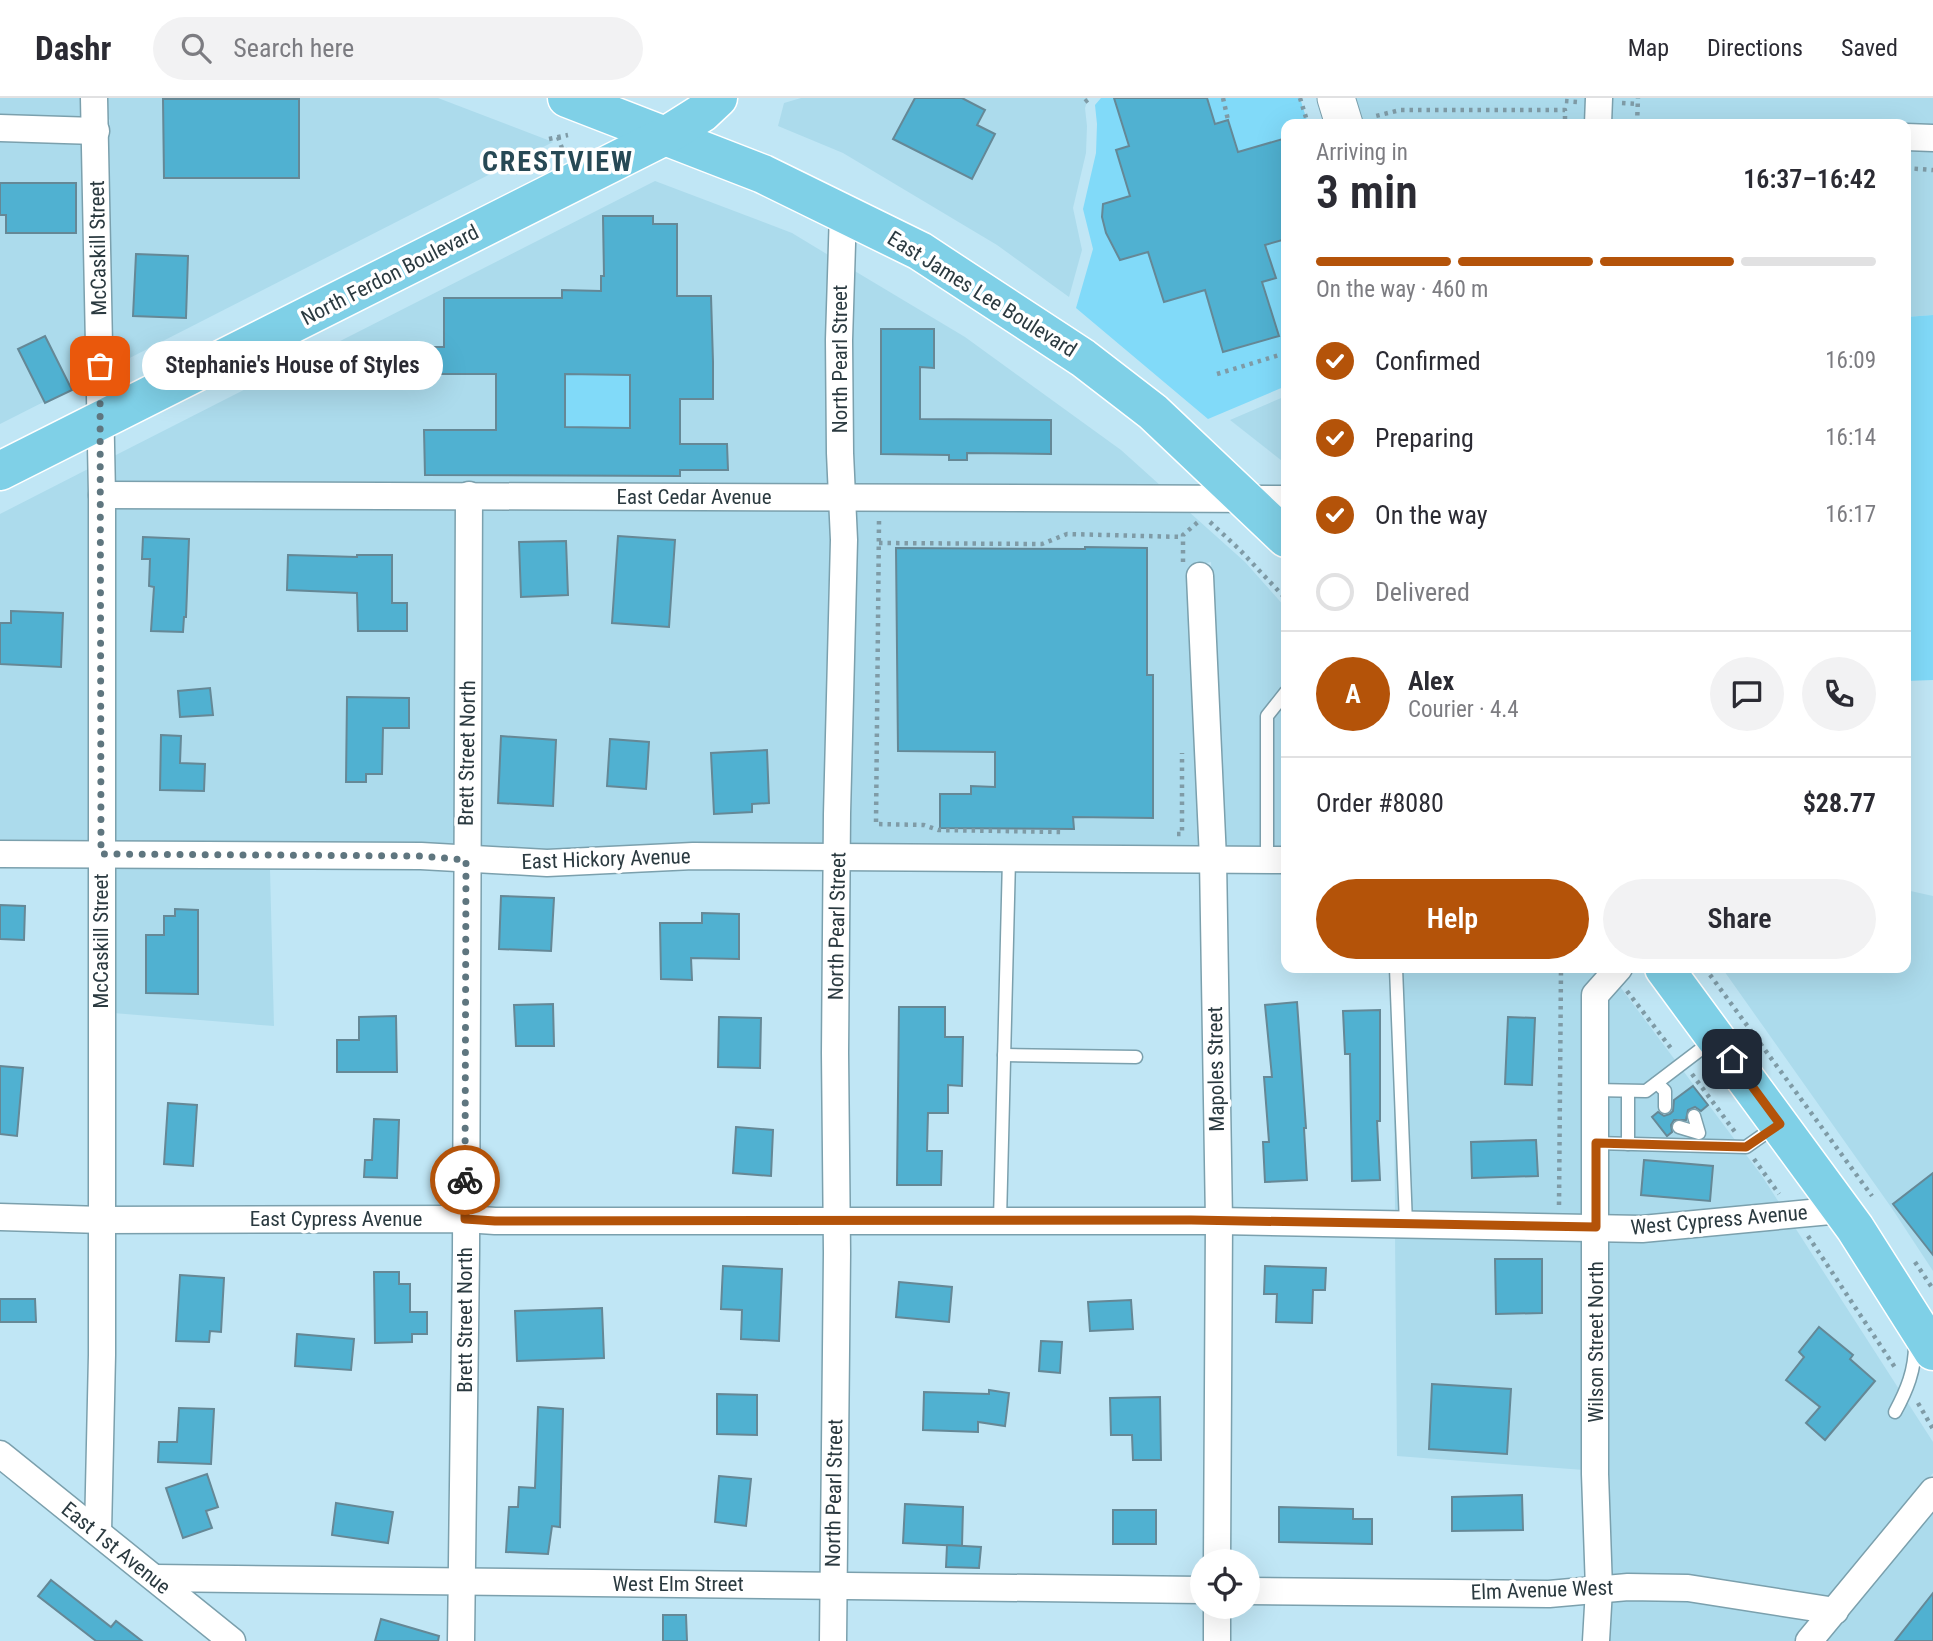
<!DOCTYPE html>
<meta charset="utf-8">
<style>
:root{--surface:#fff;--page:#f2f2f3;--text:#2b2b33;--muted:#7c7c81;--line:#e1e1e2;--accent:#b45309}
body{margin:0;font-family:"Roboto Condensed",sans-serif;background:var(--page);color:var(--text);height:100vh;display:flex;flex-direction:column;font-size:26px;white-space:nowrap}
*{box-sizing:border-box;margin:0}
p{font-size:23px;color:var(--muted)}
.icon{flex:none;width:38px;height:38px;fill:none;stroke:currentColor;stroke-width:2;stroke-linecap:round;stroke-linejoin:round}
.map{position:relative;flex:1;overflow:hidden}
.panel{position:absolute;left:1281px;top:21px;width:630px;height:854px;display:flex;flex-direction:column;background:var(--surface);border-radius:14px;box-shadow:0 7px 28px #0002}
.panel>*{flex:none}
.fabs{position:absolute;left:1190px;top:1451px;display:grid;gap:14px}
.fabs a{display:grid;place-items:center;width:70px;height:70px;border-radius:50%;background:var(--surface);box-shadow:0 7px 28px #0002;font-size:35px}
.pin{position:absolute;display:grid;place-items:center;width:60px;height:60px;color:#fff;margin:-30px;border-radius:14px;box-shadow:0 4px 10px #0006}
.courier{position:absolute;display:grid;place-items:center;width:70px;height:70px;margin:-35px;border:5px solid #b45309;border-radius:50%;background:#fff;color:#222;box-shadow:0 2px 9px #0007}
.bubble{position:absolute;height:49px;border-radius:24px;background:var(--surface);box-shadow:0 7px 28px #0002;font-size:23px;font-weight:600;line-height:49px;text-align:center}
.overview em{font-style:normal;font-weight:600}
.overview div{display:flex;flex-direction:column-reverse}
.overview{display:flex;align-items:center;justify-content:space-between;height:119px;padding:0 35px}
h1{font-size:46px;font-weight:600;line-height:52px}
.bar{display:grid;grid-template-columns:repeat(4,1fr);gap:10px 7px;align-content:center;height:84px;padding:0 35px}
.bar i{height:9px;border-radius:5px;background:var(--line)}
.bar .active{background:var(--accent)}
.bar p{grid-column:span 4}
.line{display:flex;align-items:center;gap:18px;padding:0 35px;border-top:2px solid var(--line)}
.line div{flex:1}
.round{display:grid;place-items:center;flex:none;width:74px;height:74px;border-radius:37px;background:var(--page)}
ol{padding:0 35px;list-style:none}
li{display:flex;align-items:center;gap:21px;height:77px}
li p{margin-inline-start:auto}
li .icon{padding:7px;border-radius:50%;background:var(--accent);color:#fff;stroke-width:4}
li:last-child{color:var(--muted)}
li i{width:38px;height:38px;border:4px solid var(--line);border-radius:50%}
.button{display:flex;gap:14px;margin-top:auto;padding:14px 35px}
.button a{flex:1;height:80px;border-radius:42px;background:var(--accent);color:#fff;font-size:28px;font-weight:600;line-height:80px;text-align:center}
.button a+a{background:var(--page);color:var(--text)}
header{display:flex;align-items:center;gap:42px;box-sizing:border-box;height:98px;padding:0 35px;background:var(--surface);border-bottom:2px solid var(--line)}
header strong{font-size:33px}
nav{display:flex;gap:38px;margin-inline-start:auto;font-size:24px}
.search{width:490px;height:63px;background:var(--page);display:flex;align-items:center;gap:18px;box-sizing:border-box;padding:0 24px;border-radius:38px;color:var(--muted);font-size:26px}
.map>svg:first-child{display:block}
.built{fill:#acdbec}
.green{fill:#81daf9}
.building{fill:#50b1d1;stroke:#658896;stroke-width:2;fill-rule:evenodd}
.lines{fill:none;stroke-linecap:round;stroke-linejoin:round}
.lane-casing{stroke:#7ba0ad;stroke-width:15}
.street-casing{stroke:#7ba0ad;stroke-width:29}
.secondary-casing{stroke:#7ba0ad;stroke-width:39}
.primary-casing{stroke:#fff;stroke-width:41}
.path{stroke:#7f9ba6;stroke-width:4.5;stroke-dasharray:3.5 5;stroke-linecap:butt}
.lane{stroke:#fff;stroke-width:12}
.street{stroke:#fff;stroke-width:26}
.secondary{stroke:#fff;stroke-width:37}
.primary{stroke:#7fd0e7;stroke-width:38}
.done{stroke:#5f767f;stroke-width:7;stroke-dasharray:0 12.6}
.route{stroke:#b45309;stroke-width:9}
.labels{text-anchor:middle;stroke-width:7;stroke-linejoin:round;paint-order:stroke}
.street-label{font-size:21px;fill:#2b3a40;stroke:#fff}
.district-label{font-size:28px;font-weight:bold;letter-spacing:2px;fill:#274955;stroke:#fff}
</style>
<header>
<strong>Dashr</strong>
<div class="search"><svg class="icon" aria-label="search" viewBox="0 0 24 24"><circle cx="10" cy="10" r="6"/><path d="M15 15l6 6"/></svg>Search here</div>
<nav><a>Map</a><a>Directions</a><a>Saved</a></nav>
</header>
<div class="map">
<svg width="1933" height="1543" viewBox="0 0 1933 1543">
<rect width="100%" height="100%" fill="#c0e6f5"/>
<g class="built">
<polygon points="0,0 82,0 84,20 0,18"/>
<polygon points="106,0 438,0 553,44 112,269 108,32 110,22 108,21"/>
<polygon points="801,0 1088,0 1085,10 1087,28 1086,55 1073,110 1082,152 1069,199 997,147 843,55 778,28 784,5"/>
<polygon points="1349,0 1587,0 1587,26 1381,26 1356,23"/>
<polygon points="1611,0 1933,0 1933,28 1799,22 1610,26"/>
<polygon points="0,42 85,45 89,281 0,326"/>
<polygon points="1906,51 1933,52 1933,217 1906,219"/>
<polygon points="655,83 792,135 830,158 831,388 114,385 114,358"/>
<polygon points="853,172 965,239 1121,352 1161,388 854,388 852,353"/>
<polygon points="1286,298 1286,366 1230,322"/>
<polygon points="90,370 89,744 0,744 0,416"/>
<polygon points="114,409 457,410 454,748 113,744"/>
<polygon points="480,410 832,413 826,746 694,745 549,752 478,750"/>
<polygon points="999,412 1188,413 1245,464 1286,510 1286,749 1224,749 1211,464 1188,469 1200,749 850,746 855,413"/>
<polygon points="112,769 425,770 270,772 274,928 113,915"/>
<polygon points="1906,792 1933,798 1933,1173 1891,1109 1722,870 1906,870"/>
<polygon points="1393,870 1602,870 1584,1117 1395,1114"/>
<polygon points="1618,886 1762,1078 1780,1106 1644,1119 1608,1117 1607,900"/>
<polygon points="1794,1128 1933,1344 1933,1375 1831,1500 1611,1478 1607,1374 1608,1142"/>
<polygon points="1395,1138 1584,1141 1584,1372 1397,1358"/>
<polygon points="1933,1410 1933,1543 1824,1543 1838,1526 1843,1526 1845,1517"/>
<polygon points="1627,1501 1686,1502 1812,1522 1795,1543 1608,1543 1610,1503"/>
</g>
<g class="green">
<polygon points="1101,0 1300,0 1308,26 1286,26 1286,288 1208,321 1076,210 1093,151 1083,111 1096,55 1097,26 1095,7"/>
<polygon points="1933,217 1933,582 1906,583 1906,219"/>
<polygon points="550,276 630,277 630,345 622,330 565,329 565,287"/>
</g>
<g class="building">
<polygon points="915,0 962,0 985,12 977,27 995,36 972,81 893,41"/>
<polygon points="1114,0 1207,0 1215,26 1228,22 1238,54 1286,40 1286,141 1265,147 1276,180 1262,184 1279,238 1223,254 1205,192 1164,204 1148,154 1120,162 1106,135 1102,119 1103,106 1130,98 1116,52 1129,48"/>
<polygon points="163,1 299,1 299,80 164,80"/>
<polygon points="0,85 76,85 76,135 6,135 6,117 0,117"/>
<path d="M603,118H653V126H677V198H711L713,264V301H680V346H727L728,372H680V378L425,377L424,332H496V276H429V249H444V200H562V192L601,193V178H604ZM565,276L630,277V330L565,329Z"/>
<polygon points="136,156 188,158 186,220 133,218"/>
<polygon points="881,231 934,231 934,270 920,269 920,321 1051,322 1051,356 967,355 967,362 949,362 949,357 881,356"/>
<polygon points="45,238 72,292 45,305 18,251"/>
<polygon points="618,438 675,442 669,529 612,525"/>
<polygon points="143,439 189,441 186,519 184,519 183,534 151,533 154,489 149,488 150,461 142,461"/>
<polygon points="566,443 568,497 521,499 519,444"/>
<polygon points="1085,449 1147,450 1147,577 1153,577 1153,720 1073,719 1074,731 940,730 940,696 971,696 971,688 995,689 995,654 898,653 896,450 1085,451"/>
<polygon points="288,457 357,459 357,457 392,457 392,505 407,505 407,533 358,533 357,495 287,492"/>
<polygon points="11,513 63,515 61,569 0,566 0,525 11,525"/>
<polygon points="210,590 213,617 180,619 178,593"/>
<polygon points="347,599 409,600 409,630 383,630 382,676 366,676 366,684 346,684"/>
<polygon points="161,637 181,638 180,665 205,666 204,693 160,692"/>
<polygon points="501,638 556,642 553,708 498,705"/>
<polygon points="610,641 649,644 646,691 607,688"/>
<polygon points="767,652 769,705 752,706 752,714 714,716 711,655"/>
<polygon points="501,798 554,800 551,853 499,851"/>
<polygon points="0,807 25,808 24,842 0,841"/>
<polygon points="175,811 198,812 198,896 146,895 146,837 164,837 164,818 175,818"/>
<polygon points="702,815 739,816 739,861 691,860 692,882 661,881 660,825 702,825"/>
<polygon points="1297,904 1306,1030 1304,1030 1307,1082 1265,1084 1263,1044 1269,1044 1264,979 1272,979 1265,907"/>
<polygon points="553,906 554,948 516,948 514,907"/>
<polygon points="899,909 945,909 945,939 963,939 962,988 948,987 948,1015 928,1015 927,1053 942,1053 941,1087 897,1087"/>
<polygon points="1380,912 1380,1023 1377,1023 1380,1082 1352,1083 1350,956 1345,956 1343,913"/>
<polygon points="396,918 397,974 337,974 337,942 359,942 359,919"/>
<polygon points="719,919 761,920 760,970 718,969"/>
<polygon points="1508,919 1535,920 1532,987 1505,986"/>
<polygon points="0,968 23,970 17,1038 0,1036"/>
<polygon points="1693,988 1708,1007 1701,1013 1695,1009 1688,1012 1686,1022 1674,1022 1671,1027 1672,1034 1667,1038 1652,1019 1658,1014 1664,1018 1670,1016 1673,1013 1674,1002"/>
<polygon points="168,1005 197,1007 193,1068 164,1066"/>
<polygon points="374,1021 399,1022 397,1080 364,1079 365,1062 372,1062"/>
<polygon points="736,1029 773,1032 771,1078 733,1075"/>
<polygon points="1536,1042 1538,1078 1472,1080 1471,1044"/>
<polygon points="1644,1062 1713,1068 1710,1103 1641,1097"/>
<polygon points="1933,1075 1933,1157 1893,1106"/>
<polygon points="1495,1161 1542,1161 1542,1215 1496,1216"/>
<polygon points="723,1168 782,1171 779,1243 741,1241 742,1212 721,1211"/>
<polygon points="1265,1168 1326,1170 1325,1192 1313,1192 1312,1225 1276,1224 1277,1196 1264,1196"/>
<polygon points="374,1174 399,1174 399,1186 410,1186 410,1214 427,1214 427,1236 412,1236 412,1244 375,1245"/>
<polygon points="180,1177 224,1180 221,1234 210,1233 209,1244 176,1243"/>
<polygon points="899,1184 952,1189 949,1224 896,1219"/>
<polygon points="0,1201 35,1201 36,1224 0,1224"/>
<polygon points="1131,1202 1133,1231 1090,1233 1088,1204"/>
<polygon points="602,1210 604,1260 517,1263 515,1213"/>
<polygon points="1819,1229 1853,1257 1850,1261 1875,1283 1825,1342 1806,1325 1820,1309 1786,1282 1804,1259 1799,1254"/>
<polygon points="297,1236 354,1241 351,1272 295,1268"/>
<polygon points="1041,1243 1062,1244 1060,1275 1039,1273"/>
<polygon points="1432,1286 1511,1291 1507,1356 1429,1351"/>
<polygon points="989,1292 1009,1295 1005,1328 978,1324 978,1334 923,1332 924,1294 989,1296"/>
<polygon points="717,1296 757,1297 757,1337 717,1336"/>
<polygon points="1160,1299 1161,1362 1133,1362 1132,1337 1111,1337 1110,1300"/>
<polygon points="538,1309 563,1311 560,1429 552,1428 548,1456 506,1454 509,1409 518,1409 519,1389 535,1390"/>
<polygon points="179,1310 214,1311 211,1366 158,1364 159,1344 177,1344"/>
<polygon points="207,1376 218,1409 206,1413 212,1430 183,1440 166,1390"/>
<polygon points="719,1378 751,1381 746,1428 715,1424"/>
<polygon points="1522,1397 1523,1432 1452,1433 1452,1399"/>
<polygon points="336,1405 393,1414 388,1445 332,1437"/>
<polygon points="905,1406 963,1409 962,1448 903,1445"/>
<polygon points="1279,1409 1353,1411 1353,1421 1372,1421 1372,1446 1279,1444"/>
<rect x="1113" y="1412" width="43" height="34"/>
<polygon points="947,1447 981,1449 979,1470 946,1469"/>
<polygon points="51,1482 111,1529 116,1523 142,1543 96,1543 38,1498"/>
<polygon points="1933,1495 1933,1543 1895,1543"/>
<polygon points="663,1517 686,1517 687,1543 663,1543"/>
<polygon points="381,1521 439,1538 438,1543 375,1543"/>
</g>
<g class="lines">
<g class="lane-casing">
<g id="lane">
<polyline points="1267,762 1267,618 1286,594"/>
<polyline points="1396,870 1406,1126"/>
<polyline points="1004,957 1136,959"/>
<polyline points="1657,985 1665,993 1665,1009"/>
<polyline points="1595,992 1646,993 1713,942"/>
<polyline points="1679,1029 1699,1035 1694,1018"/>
<polyline points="1596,1045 1746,1049 1776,1028"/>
<polyline points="1628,1046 1628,994"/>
<polyline points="1000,1122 1009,761"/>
<path d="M1895,1314C1907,1292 1915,1272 1915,1247"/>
</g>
</g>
<g class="street-casing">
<g id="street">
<polyline points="94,0 102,397 102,1257 98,1434"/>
<polyline points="1598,26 1599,0"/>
<polyline points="0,30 96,33"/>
<polyline points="1906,39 1933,40"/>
<polyline points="102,397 1286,401"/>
<polyline points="1200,478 1213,761 1219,1123 1217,1463"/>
<polyline points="0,756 421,758 547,765 693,758 1286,762"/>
<polyline points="0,1119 102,1122 465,1121 495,1123 1219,1123 1642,1131 1841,1112"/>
<polyline points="0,1356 232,1543"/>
<polyline points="155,1480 1202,1492"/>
<polyline points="1248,1493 1549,1496 1628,1489 1688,1490 1835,1513"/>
<polyline points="461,1543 466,1154 469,397"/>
<polyline points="833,1543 837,1155 835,955 837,716 844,442 840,355 839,242 843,114"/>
<polyline points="1217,1543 1217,1508"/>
<polyline points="1596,1543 1599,1491 1595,1376 1595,897 1619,870"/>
<polyline points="1809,1543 1933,1393"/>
</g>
</g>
<g class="secondary-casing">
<polyline id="secondary" points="1336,0 1344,26"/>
</g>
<g class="primary-casing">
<g id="primary">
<polyline points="567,0 763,76 920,153 1083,260 1153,314 1286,440"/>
<polyline points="0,373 667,37 702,15 718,0"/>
<polyline points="1664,870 1855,1130 1933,1253"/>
</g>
</g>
<g class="path">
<polyline points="1223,0 1228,22"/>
<polyline points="1300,0 1308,26"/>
<polyline points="1565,3 1578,4"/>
<polyline points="1085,4 1090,0"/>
<polyline points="1622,5 1638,6"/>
<polyline points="1378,26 1376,18 1400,12 1565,12 1565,26"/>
<polyline points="1637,26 1638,0"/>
<polyline points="558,39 564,56"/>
<polyline points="549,41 568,37"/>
<polyline points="1906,70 1933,72"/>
<polyline points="1217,276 1286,255"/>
<polyline points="879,423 876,726 924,727 938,732 1063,734"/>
<polyline points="1210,424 1239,451 1286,501"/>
<polyline points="879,445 1042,446 1067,436 1183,439"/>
<polyline points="1183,464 1183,437 1198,424"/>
<polyline points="1177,736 1182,736 1182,655"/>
<polyline points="1705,870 1872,1098"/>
<polyline points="1627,893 1673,953"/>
<polyline points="1692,976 1735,1034"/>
<polyline points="1754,1061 1779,1096"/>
<polyline points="1559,1107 1561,870"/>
<polyline points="1808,1138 1896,1271"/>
<polyline points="1915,1164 1933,1191"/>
<polyline points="1918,1305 1933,1331"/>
</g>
<use href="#lane" class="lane"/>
<use href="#street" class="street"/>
<use href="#secondary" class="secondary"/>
<use href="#primary" class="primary"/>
</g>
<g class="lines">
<polyline class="done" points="100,268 101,756 421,758 466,762 465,1082"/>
<polyline class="route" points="465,1082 465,1121 495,1123 1191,1122 1596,1129 1596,1045 1746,1049 1780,1026 1732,961"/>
</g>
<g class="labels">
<g class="street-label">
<text transform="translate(98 150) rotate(-91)" y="7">McCaskill Street</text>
<text transform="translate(390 177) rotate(-27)" y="7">North Ferdon Boulevard</text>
<text transform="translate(982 196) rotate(32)" y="7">East James Lee Boulevard</text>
<text transform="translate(840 261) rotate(-90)" y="7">North Pearl Street</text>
<text x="694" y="406">East Cedar Avenue</text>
<text transform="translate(467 655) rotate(-89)" y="7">Brett Street North</text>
<text transform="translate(606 761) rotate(-2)" y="7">East Hickory Avenue</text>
<text transform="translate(837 828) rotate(-89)" y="7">North Pearl Street</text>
<text transform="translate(101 843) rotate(-90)" y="7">McCaskill Street</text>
<text transform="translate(1216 971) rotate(-91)" y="7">Mapoles Street</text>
<text x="336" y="1128">East Cypress Avenue</text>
<text transform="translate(1719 1122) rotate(-5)" y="7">West Cypress Avenue</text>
<text transform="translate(465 1222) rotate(-90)" y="7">Brett Street North</text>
<text transform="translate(1596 1244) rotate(-90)" y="7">Wilson Street North</text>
<text transform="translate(834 1395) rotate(-89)" y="7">North Pearl Street</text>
<text transform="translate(116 1450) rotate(39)" y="7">East 1st Avenue</text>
<text x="678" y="1493">West Elm Street</text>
<text transform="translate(1542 1492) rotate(-2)" y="7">Elm Avenue West</text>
</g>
<g class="district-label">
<text x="558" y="73">CRESTVIEW</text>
</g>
</g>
</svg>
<div class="fabs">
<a><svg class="icon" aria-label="locate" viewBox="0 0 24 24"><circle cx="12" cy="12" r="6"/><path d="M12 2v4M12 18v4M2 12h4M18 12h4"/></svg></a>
</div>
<div class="pin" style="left:100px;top:268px;background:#ea580c"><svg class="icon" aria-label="bag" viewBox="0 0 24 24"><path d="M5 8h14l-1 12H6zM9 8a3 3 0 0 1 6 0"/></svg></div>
<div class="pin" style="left:1732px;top:961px;background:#1f2937"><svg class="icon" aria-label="home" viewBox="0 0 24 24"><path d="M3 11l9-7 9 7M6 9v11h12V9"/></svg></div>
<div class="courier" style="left:465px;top:1082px"><svg class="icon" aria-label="bike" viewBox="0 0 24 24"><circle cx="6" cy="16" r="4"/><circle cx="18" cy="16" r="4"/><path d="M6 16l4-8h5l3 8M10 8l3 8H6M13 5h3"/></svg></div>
<div class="bubble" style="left:142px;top:243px;width:301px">Stephanie's House of Styles</div>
<section class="panel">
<div class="overview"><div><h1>3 min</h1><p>Arriving in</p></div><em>16:37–16:42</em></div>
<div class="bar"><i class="active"></i><i class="active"></i><i class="active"></i><i></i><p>On the way · 460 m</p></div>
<ol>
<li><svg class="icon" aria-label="check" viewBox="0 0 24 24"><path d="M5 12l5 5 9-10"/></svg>Confirmed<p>16:09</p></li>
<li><svg class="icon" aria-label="check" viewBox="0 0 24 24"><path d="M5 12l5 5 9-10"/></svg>Preparing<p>16:14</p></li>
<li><svg class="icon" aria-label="check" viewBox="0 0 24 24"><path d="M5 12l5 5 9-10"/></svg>On the way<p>16:17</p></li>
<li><i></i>Delivered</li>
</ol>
<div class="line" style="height:126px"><b class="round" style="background:var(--accent);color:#fff">A</b><div><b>Alex</b><p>Courier · 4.4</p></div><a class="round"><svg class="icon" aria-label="chat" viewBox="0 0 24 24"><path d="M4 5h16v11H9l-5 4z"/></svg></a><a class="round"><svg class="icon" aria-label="phone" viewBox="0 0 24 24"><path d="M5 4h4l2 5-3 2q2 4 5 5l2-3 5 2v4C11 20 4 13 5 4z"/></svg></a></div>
<div class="line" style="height:91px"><div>Order #8080</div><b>$28.77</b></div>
<div class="button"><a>Help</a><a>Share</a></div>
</section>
</div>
